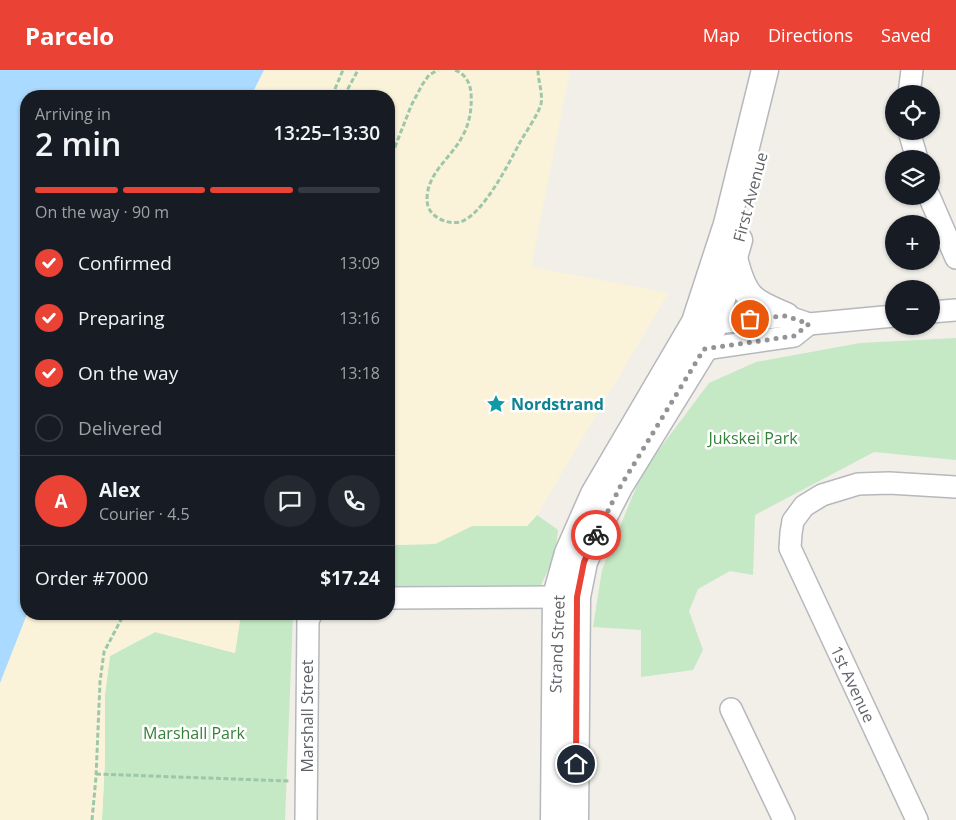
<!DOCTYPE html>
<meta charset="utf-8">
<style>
:root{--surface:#171b24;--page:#242831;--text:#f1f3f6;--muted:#9ea1a6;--line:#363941;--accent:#ea4335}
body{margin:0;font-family:"Open Sans",sans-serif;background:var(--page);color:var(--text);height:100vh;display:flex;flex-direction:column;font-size:19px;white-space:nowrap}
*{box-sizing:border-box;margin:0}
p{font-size:16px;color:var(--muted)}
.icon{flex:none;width:28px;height:28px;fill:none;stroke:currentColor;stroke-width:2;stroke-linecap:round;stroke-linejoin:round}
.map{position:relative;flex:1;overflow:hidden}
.sheet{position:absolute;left:20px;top:20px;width:375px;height:530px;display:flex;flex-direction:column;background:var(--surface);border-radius:20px;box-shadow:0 1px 4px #0004}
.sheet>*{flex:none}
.tools{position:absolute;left:885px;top:15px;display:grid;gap:10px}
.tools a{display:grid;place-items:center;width:55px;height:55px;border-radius:50%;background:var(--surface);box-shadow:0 1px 4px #0004;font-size:25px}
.pin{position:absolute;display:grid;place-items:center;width:42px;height:42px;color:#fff;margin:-21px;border:2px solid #fff;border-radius:50%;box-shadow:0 1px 5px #0007}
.courier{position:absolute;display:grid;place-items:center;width:50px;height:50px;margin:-25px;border:4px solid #ea4335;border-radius:50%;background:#fff;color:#222;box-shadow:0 1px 6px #0007}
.headline em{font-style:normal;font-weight:600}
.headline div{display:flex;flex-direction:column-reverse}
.headline{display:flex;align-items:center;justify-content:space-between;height:85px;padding:0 15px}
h1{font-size:32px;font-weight:600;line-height:38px}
.bar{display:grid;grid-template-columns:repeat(4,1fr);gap:8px 5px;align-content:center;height:60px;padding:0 15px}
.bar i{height:6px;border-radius:4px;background:var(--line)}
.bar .on{background:var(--accent)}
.bar p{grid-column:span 4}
.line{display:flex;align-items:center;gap:12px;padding:0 15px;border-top:1px solid var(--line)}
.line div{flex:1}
.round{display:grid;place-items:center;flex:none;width:52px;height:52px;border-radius:26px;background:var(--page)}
ol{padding:0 15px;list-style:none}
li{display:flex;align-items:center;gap:15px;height:55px}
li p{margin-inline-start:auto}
li .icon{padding:5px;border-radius:50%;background:var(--accent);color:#fff;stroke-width:4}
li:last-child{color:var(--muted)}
li i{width:28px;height:28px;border:2px solid var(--line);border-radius:50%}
header{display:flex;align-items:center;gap:30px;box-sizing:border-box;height:70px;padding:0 25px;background:var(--accent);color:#fff}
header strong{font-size:24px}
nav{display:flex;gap:28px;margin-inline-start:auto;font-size:18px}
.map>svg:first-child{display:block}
.green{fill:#c5e8c5}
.sand{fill:#fbf3d9}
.water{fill:#aadaff}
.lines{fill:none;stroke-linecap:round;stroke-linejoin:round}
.minor-casing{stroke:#b5b8bc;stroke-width:24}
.tertiary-casing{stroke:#b5b8bc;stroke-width:29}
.path{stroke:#9cc7a9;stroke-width:3;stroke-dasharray:5 2.5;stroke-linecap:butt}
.minor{stroke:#fff;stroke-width:21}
.tertiary{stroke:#fff;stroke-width:26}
.done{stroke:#929495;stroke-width:5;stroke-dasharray:0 9}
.route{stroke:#ea4335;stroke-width:6}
.labels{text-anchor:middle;stroke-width:5;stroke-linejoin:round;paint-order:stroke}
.street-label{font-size:16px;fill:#5f6368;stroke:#fff}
.culture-label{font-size:16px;font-weight:bold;fill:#0d838f;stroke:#fff;text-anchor:start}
.park-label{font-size:16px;fill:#348238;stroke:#fff}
</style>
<header>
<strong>Parcelo</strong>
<nav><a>Map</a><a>Directions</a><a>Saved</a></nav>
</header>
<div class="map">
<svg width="956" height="750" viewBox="0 0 956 750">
<rect width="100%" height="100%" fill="#f1efe8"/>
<g class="green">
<polygon points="956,268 956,390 874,382 755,445 753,505 730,501 698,519 689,541 703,580 693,600 641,607 641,560 593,557 602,500 643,401 709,313 756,292 860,273"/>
<polygon points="537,445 558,460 555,485 541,515 389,516 389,475 435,474 472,456 527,456"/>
<polygon points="241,544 293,544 285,750 102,750 105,689 105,624 110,586 155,562 235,583"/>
</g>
<g class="sand">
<polygon points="264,0 570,0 531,197 668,223 537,445 527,456 472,456 435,474 389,475 389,26 251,26"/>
<polygon points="27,544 241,544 235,583 155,562 110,586 105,624 105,689 102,750 0,750 0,613"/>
</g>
<polygon class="water" points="0,0 264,0 251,26 26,26 27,544 0,613"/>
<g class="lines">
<g class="minor-casing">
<g id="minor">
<polyline points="909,24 912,0"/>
<polyline points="909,61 917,89"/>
<polyline points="929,126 956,188"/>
<polyline points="931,242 956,240"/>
<polyline points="700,252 715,253 786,246 809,254 894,246"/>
<polyline points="690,276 704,279 794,266 809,254"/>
<polyline points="389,528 571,527"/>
<polyline points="731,639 784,750"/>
<polyline points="306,750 308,551 311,544"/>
<polyline points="917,750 790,478 791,463 793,451 804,436 822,425 858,414 889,413 956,417"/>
</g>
</g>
<g class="tertiary-casing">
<g id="tertiary">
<path d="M734,188C737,200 742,217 750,226C758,235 775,241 786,246"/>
<polyline points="554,750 556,526 568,483 594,424 695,252 727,154 765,0"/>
<polyline points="575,750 577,527 584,492 601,452 619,417 704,279 715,253 739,170"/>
</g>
</g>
<g class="path">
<path d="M455,0C465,4 470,12 471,23C472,38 470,53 462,67C451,88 427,103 427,129C427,135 429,141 434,145C441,151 451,154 460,152C482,146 508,95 519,74C524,65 539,43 541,34C543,23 538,11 538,0"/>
<polyline points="332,26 343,0"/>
<polyline points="344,26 358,0"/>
<polyline points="389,82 395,77 411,36 422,15 429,5 438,0"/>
<polyline points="96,704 289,711"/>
<polyline points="92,750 96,707 100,612 104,582 124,544"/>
</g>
<use href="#minor" class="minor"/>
<use href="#tertiary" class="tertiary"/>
</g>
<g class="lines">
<polyline class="done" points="596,465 620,417 704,279 794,266 809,254 786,246 750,249"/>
<polyline class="route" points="576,694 577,527 584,492 596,465"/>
</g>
<defs>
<g id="sight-bare" transform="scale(1.5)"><path d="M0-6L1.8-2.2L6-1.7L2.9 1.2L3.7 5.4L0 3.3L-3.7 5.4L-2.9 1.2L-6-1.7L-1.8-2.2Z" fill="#0f9aa8" stroke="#fff" stroke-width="2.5" paint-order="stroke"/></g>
</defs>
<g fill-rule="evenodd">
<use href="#sight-bare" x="496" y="334"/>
</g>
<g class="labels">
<g class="street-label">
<text transform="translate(750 127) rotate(-75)" y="6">First Avenue</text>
<text transform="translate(557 574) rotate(-88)" y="6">Strand Street</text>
<text transform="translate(853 614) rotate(65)" y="6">1st Avenue</text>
<text transform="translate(307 646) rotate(-90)" y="6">Marshall Street</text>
</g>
<g class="culture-label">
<text x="511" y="340">Nordstrand</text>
</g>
<g class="park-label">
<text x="753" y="374">Jukskei Park</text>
<text x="194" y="669">Marshall Park</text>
</g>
</g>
</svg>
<div class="tools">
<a><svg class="icon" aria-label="locate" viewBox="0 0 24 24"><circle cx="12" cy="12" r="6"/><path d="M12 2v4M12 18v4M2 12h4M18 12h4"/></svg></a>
<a><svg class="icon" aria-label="layers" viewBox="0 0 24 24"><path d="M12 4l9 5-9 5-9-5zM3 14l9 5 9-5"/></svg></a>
<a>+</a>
<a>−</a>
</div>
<div class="pin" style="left:750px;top:249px;background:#ea580c"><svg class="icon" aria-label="bag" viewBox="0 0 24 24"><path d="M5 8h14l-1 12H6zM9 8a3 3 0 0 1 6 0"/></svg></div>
<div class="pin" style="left:576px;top:694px;background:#1f2937"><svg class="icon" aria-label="home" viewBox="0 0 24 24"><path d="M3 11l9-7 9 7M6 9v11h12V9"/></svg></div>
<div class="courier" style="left:596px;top:465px"><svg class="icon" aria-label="bike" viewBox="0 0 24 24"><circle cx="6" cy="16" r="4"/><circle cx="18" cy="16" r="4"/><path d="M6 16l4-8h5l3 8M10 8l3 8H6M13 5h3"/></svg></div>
<section class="sheet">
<div class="headline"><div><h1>2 min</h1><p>Arriving in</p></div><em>13:25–13:30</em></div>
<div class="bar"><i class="on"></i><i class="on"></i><i class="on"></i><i></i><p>On the way · 90 m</p></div>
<ol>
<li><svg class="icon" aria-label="check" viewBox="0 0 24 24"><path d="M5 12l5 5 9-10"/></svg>Confirmed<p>13:09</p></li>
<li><svg class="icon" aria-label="check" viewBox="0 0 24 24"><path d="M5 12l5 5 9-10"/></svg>Preparing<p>13:16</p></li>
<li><svg class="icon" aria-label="check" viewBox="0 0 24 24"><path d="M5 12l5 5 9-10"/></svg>On the way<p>13:18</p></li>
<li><i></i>Delivered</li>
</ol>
<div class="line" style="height:90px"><b class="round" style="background:var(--accent);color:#fff">A</b><div><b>Alex</b><p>Courier · 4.5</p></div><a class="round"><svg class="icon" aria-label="chat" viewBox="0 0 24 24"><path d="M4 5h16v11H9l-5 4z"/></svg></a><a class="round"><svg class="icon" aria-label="phone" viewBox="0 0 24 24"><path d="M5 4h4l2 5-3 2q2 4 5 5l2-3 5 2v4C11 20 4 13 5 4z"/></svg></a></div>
<div class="line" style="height:65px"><div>Order #7000</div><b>$17.24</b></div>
</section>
</div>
